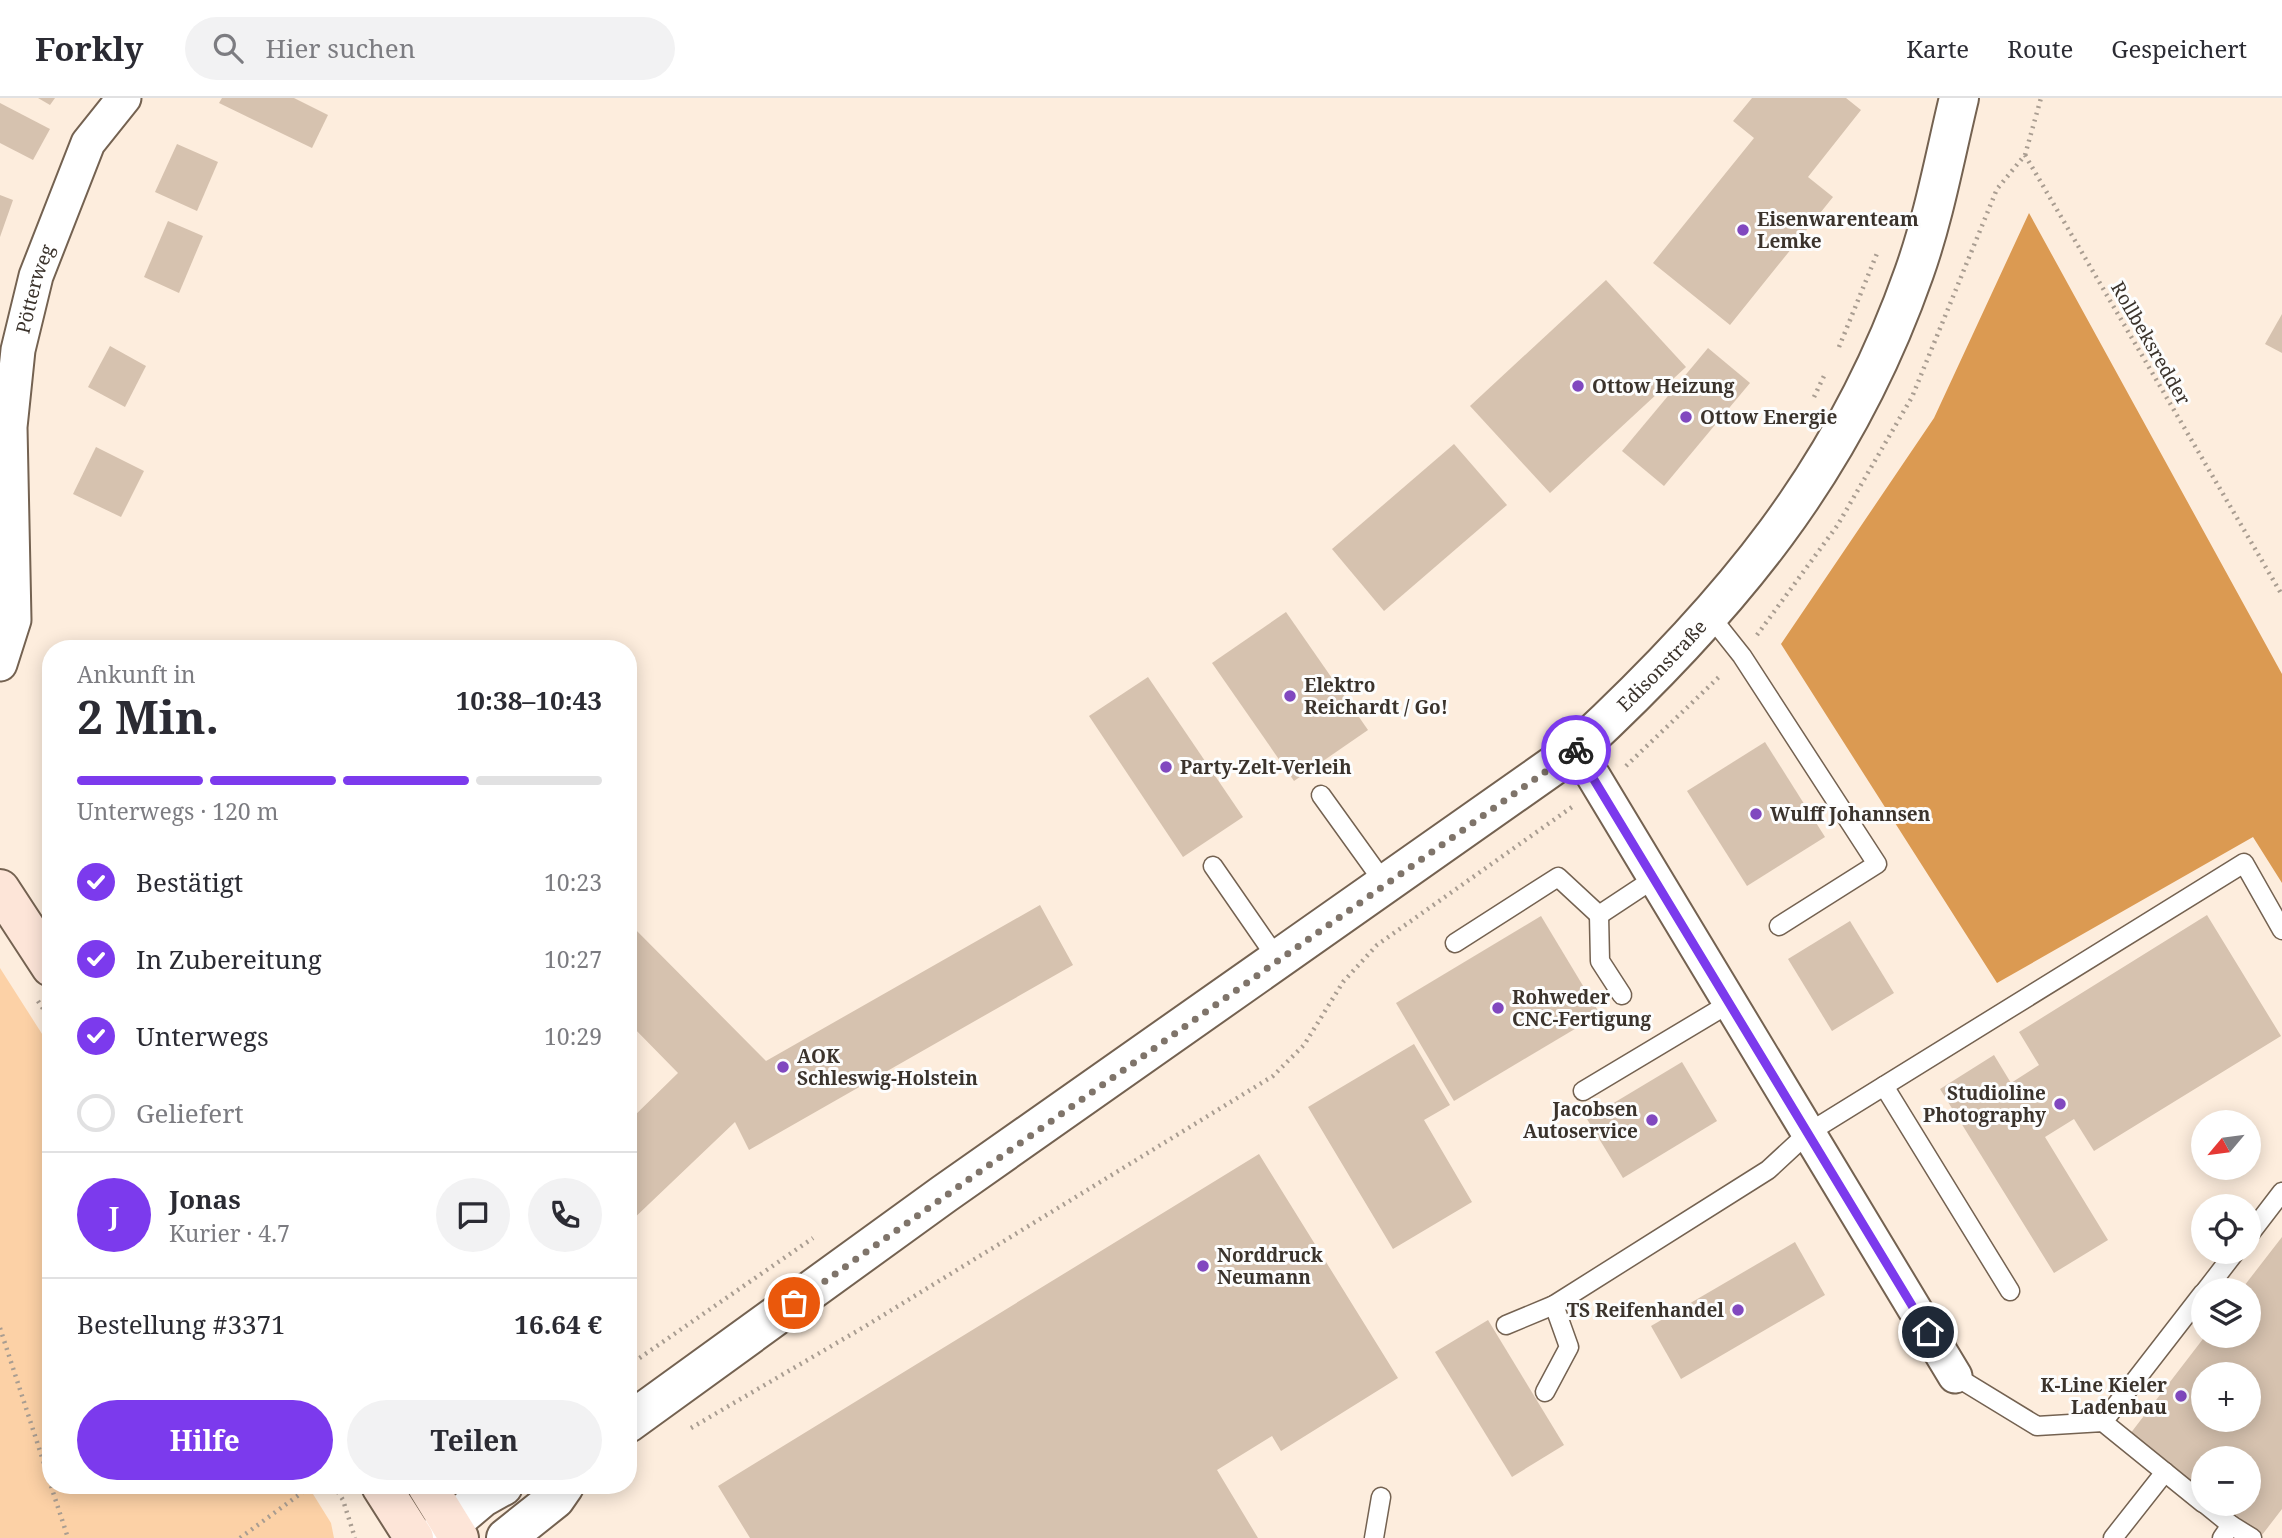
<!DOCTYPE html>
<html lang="de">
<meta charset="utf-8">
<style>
:root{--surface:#fff;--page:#f2f2f3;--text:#2b2b33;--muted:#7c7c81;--line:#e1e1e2;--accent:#7c3aed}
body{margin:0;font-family:"Noto Serif",serif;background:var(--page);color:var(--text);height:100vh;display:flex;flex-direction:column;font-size:26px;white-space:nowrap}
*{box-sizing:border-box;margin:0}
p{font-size:23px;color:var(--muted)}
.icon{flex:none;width:38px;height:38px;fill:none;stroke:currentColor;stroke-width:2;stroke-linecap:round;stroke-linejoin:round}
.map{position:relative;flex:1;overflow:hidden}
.panel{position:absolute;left:42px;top:542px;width:595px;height:854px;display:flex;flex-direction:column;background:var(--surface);border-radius:28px;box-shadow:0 4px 18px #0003}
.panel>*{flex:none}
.needle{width:46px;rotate:241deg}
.fabs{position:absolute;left:2191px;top:1012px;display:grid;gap:14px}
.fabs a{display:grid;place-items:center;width:70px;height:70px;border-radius:50%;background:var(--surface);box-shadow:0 4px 18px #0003;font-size:35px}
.pin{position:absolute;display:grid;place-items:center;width:60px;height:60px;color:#fff;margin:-30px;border:4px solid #fff;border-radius:50%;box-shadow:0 2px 7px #0007}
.courier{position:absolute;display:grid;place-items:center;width:70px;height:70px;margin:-35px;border:5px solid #7c3aed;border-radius:50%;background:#fff;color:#222;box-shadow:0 2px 9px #0007}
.overview em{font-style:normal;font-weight:700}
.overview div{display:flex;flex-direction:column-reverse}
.overview{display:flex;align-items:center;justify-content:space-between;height:119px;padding:0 35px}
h1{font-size:46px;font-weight:700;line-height:52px}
.bar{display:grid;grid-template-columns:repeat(4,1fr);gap:10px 7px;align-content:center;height:84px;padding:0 35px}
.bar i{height:9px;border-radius:5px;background:var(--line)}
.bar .selected{background:var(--accent)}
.bar p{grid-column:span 4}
.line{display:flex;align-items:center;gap:18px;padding:0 35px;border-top:2px solid var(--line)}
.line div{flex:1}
.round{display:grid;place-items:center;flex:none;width:74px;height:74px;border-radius:37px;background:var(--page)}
ol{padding:0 35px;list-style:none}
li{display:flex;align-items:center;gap:21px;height:77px}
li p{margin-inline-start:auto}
li .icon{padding:7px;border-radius:50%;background:var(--accent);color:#fff;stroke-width:4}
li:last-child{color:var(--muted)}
li i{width:38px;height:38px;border:4px solid var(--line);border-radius:50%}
.primary-button{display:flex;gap:14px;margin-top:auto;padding:14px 35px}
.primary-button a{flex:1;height:80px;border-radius:42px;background:var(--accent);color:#fff;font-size:28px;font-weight:700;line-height:80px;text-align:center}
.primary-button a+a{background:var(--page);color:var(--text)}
header{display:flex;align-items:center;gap:42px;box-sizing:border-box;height:98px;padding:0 35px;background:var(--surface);border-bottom:2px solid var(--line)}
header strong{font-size:33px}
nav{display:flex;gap:38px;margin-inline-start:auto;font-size:24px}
.search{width:490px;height:63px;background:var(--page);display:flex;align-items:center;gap:18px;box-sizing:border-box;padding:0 24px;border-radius:38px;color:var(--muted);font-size:26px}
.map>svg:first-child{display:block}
.green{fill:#fcd1a6}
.forest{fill:#db9a52}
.building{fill:#d6c2af;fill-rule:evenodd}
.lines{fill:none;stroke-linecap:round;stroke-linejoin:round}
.service-casing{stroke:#746251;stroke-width:21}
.minor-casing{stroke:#746251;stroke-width:37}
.tertiary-casing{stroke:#746251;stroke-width:42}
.secondary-casing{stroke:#746251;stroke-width:42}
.path{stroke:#a99d91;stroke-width:4.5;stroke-dasharray:2 5;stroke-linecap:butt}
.service{stroke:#fff;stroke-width:18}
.minor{stroke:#fff;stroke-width:33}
.tertiary{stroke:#fff;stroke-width:38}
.secondary{stroke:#fde5d8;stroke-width:38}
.done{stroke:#7f746a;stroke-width:7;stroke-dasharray:0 12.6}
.route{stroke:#7c3aed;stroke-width:9}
.poi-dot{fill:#8148bf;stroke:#fdfdfd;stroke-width:2.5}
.labels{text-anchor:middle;stroke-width:6;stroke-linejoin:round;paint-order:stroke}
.poi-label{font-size:19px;font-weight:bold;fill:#3b332c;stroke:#fdfdfd;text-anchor:start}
.street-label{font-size:19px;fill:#3b332c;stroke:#fdfdfd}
</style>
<header>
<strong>Forkly</strong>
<div class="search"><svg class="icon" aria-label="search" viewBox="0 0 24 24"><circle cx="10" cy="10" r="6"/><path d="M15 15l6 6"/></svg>Hier suchen</div>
<nav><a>Karte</a><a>Route</a><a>Gespeichert</a></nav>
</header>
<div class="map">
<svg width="2282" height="1440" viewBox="0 0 2282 1440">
<rect width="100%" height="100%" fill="#fdeddd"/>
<polygon class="green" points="0,870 51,950 51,1388 308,1388 331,1425 334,1440 0,1440"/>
<polygon class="forest" points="2029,115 2282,576 2282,785 2253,739 1997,885 1781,546 1934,320"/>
<g class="building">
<polygon points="38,0 55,0 50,7"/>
<polygon points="222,0 294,0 328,17 312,50 219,5"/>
<polygon points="1752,0 1846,0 1861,12 1808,79 1833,99 1730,227 1653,165 1754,40 1733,23"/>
<polygon points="0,5 50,31 33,62 0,45"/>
<polygon points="177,46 218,64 197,113 155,94"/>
<polygon points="0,97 13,102 0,139"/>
<polygon points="168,123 203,138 179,195 144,179"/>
<polygon points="1606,182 1686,269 1550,395 1470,308"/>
<polygon points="2282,216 2282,255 2265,246"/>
<polygon points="110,248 146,268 125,309 88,289"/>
<polygon points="1708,250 1750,285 1664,388 1622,353"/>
<polygon points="1454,346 1507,407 1384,513 1332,451"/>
<polygon points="96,349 144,373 121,419 73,396"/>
<polygon points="1286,514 1368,632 1294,683 1212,565"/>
<polygon points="1148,579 1243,719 1183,759 1089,618"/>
<polygon points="1765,644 1825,739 1747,788 1687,693"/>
<polygon points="1040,807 1073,867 749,1052 735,1024 628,1126 628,1024 678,975 628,924 628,824 766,963"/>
<polygon points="2207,817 2281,938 2094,1053 2074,1021 2045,1039 2108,1142 2054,1175 1940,991 1994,957 2011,985 2039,967 2019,934"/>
<polygon points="1541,818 1600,916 1454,1003 1396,905"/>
<polygon points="1850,823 1894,895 1832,933 1788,861"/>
<polygon points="1414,946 1450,1007 1424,1022 1472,1104 1393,1151 1308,1009"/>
<polygon points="1682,964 1717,1023 1623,1080 1587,1021"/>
<polygon points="1259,1056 1398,1280 1281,1353 1272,1338 1217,1372 1258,1440 750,1440 718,1388"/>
<path d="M2282,1139V1411L2262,1437L2220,1405H2249V1360H2203V1392L2130,1336L2206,1237H2249V1192H2241ZM2203,1276H2249V1321H2203Z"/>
<polygon points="1795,1144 1825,1197 1681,1281 1651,1228"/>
<polygon points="1488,1222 1564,1347 1512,1379 1435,1254"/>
</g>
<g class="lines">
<g class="service-casing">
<g id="service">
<polyline points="1711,519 1742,558 1877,766 1779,828"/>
<polyline points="1321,697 1385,786"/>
<polyline points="1213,768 1278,862"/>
<polyline points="1599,817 1600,863 1622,897"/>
<polyline points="1455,845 1558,779 1599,817 1655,780"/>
<polyline points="1884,988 2010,1193"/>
<polyline points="1583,993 1730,905"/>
<polyline points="2249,1137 2282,1094"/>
<polyline points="2206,1192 2236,1153"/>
<polyline points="1506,1227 1554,1207 1768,1072 1808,1035 2244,765 2282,832"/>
<polyline points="1955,1278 2037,1328 2103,1324 2203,1405"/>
<polyline points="1545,1294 1569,1249 1554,1207"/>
<polyline points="2103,1324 2203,1195"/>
<polyline points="2204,1405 2231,1427 2222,1440"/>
<polyline points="2231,1427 2252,1440"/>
<polyline points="1374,1440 1381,1399"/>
<polyline points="2113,1440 2165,1374"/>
</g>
</g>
<g class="minor-casing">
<g id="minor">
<path id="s1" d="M0,566L14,522L10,329L18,252L36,178L88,45L124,0"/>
<polyline points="1577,651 1955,1278"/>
</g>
</g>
<g class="tertiary-casing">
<g id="tertiary">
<path id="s2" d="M628,1325L944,1096L1577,651C1729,510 1844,374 1914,175C1934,119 1945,58 1959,0"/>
<polyline points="434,1440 483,1399 503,1388"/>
<polyline points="506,1440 555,1401 564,1388"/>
</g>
</g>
<g class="secondary-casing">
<g id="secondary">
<polyline points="0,791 51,869"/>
<polyline points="381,1388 414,1440"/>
<polyline points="427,1388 459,1440"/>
</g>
</g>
<g class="path">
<polyline points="2025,57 2282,497"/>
<polyline points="1839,249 1878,153"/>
<polyline points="1814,299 1824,278"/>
<polyline points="1757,537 1837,428 1912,299 1997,91 2025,57 2041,0"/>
<polyline points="1626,668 1721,577"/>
<polyline points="38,903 51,923"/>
<polyline points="0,1230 51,1387"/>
<polyline points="628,1268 813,1140"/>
<polyline points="691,1330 864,1229 1273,978 1304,947 1343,884 1377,847 1572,709"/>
<polyline points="51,1388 68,1440"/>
<polyline points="334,1388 343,1402 355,1440"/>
<polyline points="240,1440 311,1388"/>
</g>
<use href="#service" class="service"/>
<use href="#minor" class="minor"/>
<use href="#tertiary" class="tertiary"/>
<use href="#secondary" class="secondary"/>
</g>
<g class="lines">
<polyline class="done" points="794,1205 1576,652"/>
<polyline class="route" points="1576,652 1928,1234"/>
</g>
<g class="poi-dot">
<circle cx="1743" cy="132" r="7"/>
<circle cx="1578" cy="288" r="7"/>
<circle cx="1686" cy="319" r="7"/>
<circle cx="1290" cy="598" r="7"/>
<circle cx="1166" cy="669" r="7"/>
<circle cx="1756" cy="716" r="7"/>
<circle cx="1498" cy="910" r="7"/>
<circle cx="783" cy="969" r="7"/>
<circle cx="2060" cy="1006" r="7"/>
<circle cx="1652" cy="1022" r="7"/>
<circle cx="1203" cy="1168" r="7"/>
<circle cx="1738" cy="1212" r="7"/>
<circle cx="2181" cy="1298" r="7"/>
</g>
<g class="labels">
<g class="poi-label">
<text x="1757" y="128">Eisenwarenteam<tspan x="1757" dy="22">Lemke</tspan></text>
<text x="1592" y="295">Ottow Heizung</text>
<text x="1700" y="326">Ottow Energie</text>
<text x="1304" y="594">Elektro<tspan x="1304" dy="22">Reichardt / Go!</tspan></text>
<text x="1180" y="676">Party-Zelt-Verleih</text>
<text x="1770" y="723">Wulff Johannsen</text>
<text x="1512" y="906">Rohweder<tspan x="1512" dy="22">CNC-Fertigung</tspan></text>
<text x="797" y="965">AOK<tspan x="797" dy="22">Schleswig-Holstein</tspan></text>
<text x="2046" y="1002" text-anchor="end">Studioline<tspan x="2046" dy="22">Photography</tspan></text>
<text x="1638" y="1018" text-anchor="end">Jacobsen<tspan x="1638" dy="22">Autoservice</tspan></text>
<text x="1217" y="1164">Norddruck<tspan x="1217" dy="22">Neumann</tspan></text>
<text x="1724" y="1219" text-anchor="end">TS Reifenhandel</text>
<text x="2167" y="1294" text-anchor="end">K-Line Kieler<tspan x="2167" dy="22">Ladenbau</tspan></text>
</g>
<g class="street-label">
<text dy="7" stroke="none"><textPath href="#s1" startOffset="380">Pötterweg</textPath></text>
<text transform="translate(2151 245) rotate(60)" y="7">Rollbeksredder</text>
<text dy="7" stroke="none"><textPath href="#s2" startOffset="1283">Edisonstraße</textPath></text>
</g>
</g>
</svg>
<div class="fabs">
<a><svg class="needle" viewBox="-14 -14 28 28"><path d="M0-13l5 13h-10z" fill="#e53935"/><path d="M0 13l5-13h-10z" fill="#7c7c81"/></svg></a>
<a><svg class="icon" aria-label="locate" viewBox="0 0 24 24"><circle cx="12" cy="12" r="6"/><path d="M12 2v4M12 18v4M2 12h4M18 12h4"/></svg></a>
<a><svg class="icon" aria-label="layers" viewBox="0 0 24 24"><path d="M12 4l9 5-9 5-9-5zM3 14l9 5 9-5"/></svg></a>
<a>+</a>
<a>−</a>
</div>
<div class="pin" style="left:794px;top:1205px;background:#ea580c"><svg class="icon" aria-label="bag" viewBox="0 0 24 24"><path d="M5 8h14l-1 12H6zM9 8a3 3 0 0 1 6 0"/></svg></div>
<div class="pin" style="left:1928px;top:1234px;background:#1f2937"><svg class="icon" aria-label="home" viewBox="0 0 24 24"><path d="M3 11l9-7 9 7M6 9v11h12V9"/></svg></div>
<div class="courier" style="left:1576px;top:652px"><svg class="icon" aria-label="bike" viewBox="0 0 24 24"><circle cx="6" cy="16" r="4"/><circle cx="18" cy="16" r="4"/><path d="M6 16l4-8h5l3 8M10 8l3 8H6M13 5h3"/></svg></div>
<section class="panel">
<div class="overview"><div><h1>2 Min.</h1><p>Ankunft in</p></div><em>10:38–10:43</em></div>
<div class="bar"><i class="selected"></i><i class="selected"></i><i class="selected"></i><i></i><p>Unterwegs · 120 m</p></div>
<ol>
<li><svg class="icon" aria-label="check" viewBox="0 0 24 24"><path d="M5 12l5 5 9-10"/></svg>Bestätigt<p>10:23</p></li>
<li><svg class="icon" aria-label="check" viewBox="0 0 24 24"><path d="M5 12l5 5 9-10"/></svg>In Zubereitung<p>10:27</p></li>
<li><svg class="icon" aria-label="check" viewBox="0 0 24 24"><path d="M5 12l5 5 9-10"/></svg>Unterwegs<p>10:29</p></li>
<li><i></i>Geliefert</li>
</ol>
<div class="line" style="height:126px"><b class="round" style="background:var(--accent);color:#fff">J</b><div><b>Jonas</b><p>Kurier · 4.7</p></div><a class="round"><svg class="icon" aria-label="chat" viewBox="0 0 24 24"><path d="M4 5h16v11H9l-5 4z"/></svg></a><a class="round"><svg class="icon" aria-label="phone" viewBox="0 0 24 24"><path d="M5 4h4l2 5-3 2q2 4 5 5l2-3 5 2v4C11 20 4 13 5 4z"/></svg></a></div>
<div class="line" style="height:91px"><div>Bestellung #3371</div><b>16.64 €</b></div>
<div class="primary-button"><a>Hilfe</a><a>Teilen</a></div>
</section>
</div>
